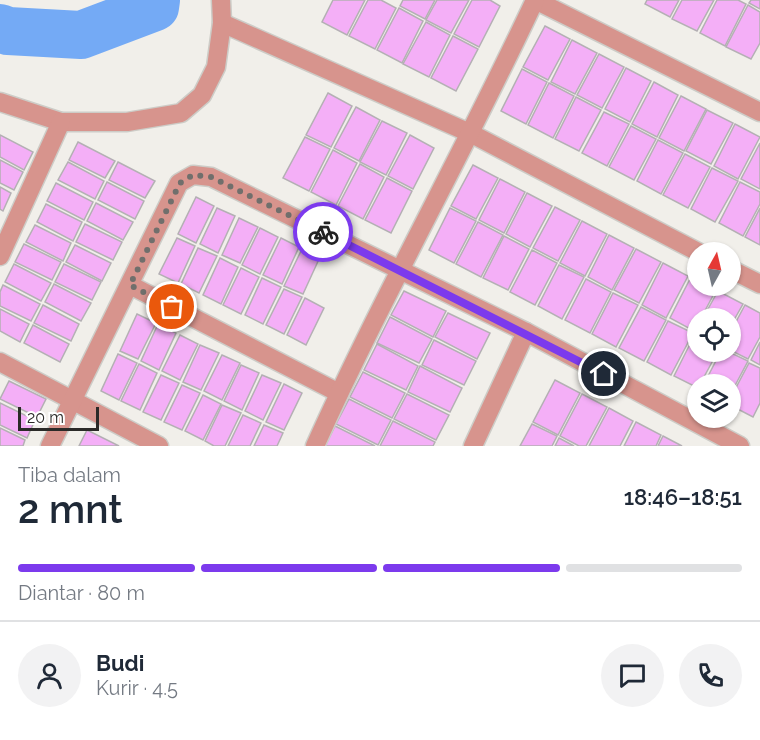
<!DOCTYPE html>
<html lang="id">
<meta charset="utf-8">
<style>
:root{--surface:#fff;--page:#f2f2f3;--text:#1f2937;--muted:#747a83;--line:#e0e1e3;--accent:#7c3aed}
body{margin:0;font-family:Raleway,sans-serif;background:var(--page);color:var(--text);height:100vh;display:flex;flex-direction:column;font-size:22px;white-space:nowrap}
*{box-sizing:border-box;margin:0}
p{font-size:20px;color:var(--muted)}
.icon{flex:none;width:33px;height:33px;fill:none;stroke:currentColor;stroke-width:2;stroke-linecap:round;stroke-linejoin:round}
.map{position:relative;height:446px;overflow:hidden}
.sheet{display:flex;flex-direction:column;background:var(--surface);flex:1}
.sheet>*{flex:none}
.needle{width:39px;rotate:8deg}
.controls{position:absolute;left:687px;top:242px;display:grid;gap:12px}
.controls a{display:grid;place-items:center;width:54px;height:54px;border-radius:50%;background:var(--surface);box-shadow:0 2px 4px #0004;font-size:30px}
.scale{position:absolute;left:18px;bottom:15px;width:81px;box-sizing:border-box;padding-left:6px;border:3px solid #2b2a28;border-top:0;font-size:16px;line-height:21px;white-space:nowrap;color:#2b2a28;-webkit-text-stroke:4px #fff;paint-order:stroke}
.pin{position:absolute;display:grid;place-items:center;width:51px;height:51px;color:#fff;margin:-26px;border:3px solid #fff;border-radius:50%;box-shadow:0 2px 6px #0007}
.courier{position:absolute;display:grid;place-items:center;width:60px;height:60px;margin:-30px;border:4px solid #7c3aed;border-radius:50%;background:#fff;color:#222;box-shadow:0 2px 8px #0007}
.headline em{font-style:normal;font-weight:600}
.headline div{display:flex;flex-direction:column-reverse}
.headline{display:flex;align-items:center;justify-content:space-between;height:102px;padding:0 18px}
h1{font-size:39px;font-weight:600;line-height:45px}
.bar{display:grid;grid-template-columns:repeat(4,1fr);gap:9px 6px;align-content:center;height:72px;padding:0 18px}
.bar i{height:8px;border-radius:4px;background:var(--line)}
.bar .active{background:var(--accent)}
.bar p{grid-column:span 4}
.line{display:flex;align-items:center;gap:15px;padding:0 18px;border-top:2px solid var(--line)}
.line div{flex:1}
.round{display:grid;place-items:center;flex:none;width:63px;height:63px;border-radius:32px;background:var(--page)}
.map>svg:first-child{display:block}
.lines{fill:none;stroke-linecap:round;stroke-linejoin:round}
.river{stroke:#74aaf5;stroke-width:48}
.building{fill:#f4aff7;stroke:#b4b0b4;stroke-width:1.5}
.minor-casing{stroke:#cdccc7;stroke-width:21}
.minor{stroke:#d7948d;stroke-width:18}
.done{stroke:#706f6c;stroke-width:6;stroke-dasharray:0 10.8}
.route{stroke:#7c3aed;stroke-width:8}
</style>
<div class="map">
<svg width="760" height="446" viewBox="0 0 760 446">
<rect width="100%" height="100%" fill="#f1efea"/>
<g class="lines">
<polyline class="river" points="0,28 8,31 81,35 155,7 156,0"/>
</g>
<g class="building">
<polygon points="333,0 365,0 347,35 322,22"/>
<polygon points="368,0 381,0 396,8 375,49 349,36"/>
<polygon points="403,0 435,0 425,19 400,6"/>
<polygon points="437,0 469,0 451,33 426,20"/>
<polygon points="472,0 490,0 500,6 479,47 454,34"/>
<polygon points="647,0 679,0 670,17 645,4"/>
<polygon points="682,0 714,0 697,31 672,19"/>
<polygon points="717,0 738,0 746,4 725,46 700,33"/>
<polygon points="751,0 760,0 760,9 749,3"/>
<polygon points="748,5 760,12 760,43 751,59 726,47"/>
<polygon points="399,8 423,21 402,63 377,50"/>
<polygon points="426,22 450,35 429,77 403,64"/>
<polygon points="545,26 570,39 548,80 523,67"/>
<polygon points="453,36 478,49 456,91 431,78"/>
<polygon points="572,40 597,53 575,94 551,82"/>
<polygon points="599,54 624,67 602,108 577,95"/>
<polygon points="626,68 651,81 630,122 605,109"/>
<polygon points="522,69 547,82 526,124 501,111"/>
<polygon points="654,82 678,95 657,137 632,124"/>
<polygon points="549,83 574,96 553,138 528,125"/>
<polygon points="328,93 352,106 331,147 306,135"/>
<polygon points="681,96 706,109 684,151 659,138"/>
<polygon points="576,97 601,110 579,151 555,139"/>
<polygon points="356,107 380,120 359,161 334,148"/>
<polygon points="707,110 733,123 711,164 686,151"/>
<polygon points="604,112 629,124 607,166 582,153"/>
<polygon points="382,121 407,133 386,175 360,162"/>
<polygon points="735,124 760,137 738,179 714,166"/>
<polygon points="631,126 656,139 634,180 609,167"/>
<polygon points="0,135 33,152 24,170 0,157"/>
<polygon points="410,135 434,148 413,189 388,176"/>
<polygon points="305,137 330,149 309,191 283,178"/>
<polygon points="658,140 683,153 661,194 637,181"/>
<polygon points="78,142 115,161 105,178 69,160"/>
<polygon points="760,143 760,189 741,179"/>
<polygon points="333,150 357,163 336,205 311,192"/>
<polygon points="685,154 710,167 688,208 663,195"/>
<polygon points="0,160 23,172 14,190 0,183"/>
<polygon points="68,162 104,181 95,199 58,180"/>
<polygon points="118,162 155,181 145,198 109,180"/>
<polygon points="360,164 384,177 363,219 338,206"/>
<polygon points="473,165 498,178 476,219 451,206"/>
<polygon points="712,168 738,181 715,222 691,209"/>
<polygon points="387,178 412,191 391,233 365,220"/>
<polygon points="500,179 525,192 504,233 479,220"/>
<polygon points="107,182 144,201 135,219 98,200"/>
<polygon points="740,182 760,192 760,204 743,236 719,223"/>
<polygon points="56,183 93,202 84,220 47,201"/>
<polygon points="0,187 11,193 3,211 0,209"/>
<polygon points="527,193 552,206 530,247 506,234"/>
<polygon points="196,197 214,206 196,243 178,234"/>
<polygon points="96,203 133,222 123,240 87,221"/>
<polygon points="46,204 82,222 73,241 37,222"/>
<polygon points="555,207 580,220 558,261 533,248"/>
<polygon points="217,208 235,216 218,253 200,244"/>
<polygon points="450,208 476,221 454,263 429,250"/>
<polygon points="760,208 760,245 745,237"/>
<polygon points="239,218 258,227 240,263 222,255"/>
<polygon points="582,221 607,234 585,276 560,263"/>
<polygon points="478,222 503,235 481,277 456,264"/>
<polygon points="85,224 122,242 113,260 76,242"/>
<polygon points="35,225 71,243 63,261 26,242"/>
<polygon points="260,228 278,237 260,274 242,265"/>
<polygon points="609,235 634,248 612,290 588,277"/>
<polygon points="504,236 529,249 508,290 483,278"/>
<polygon points="177,238 195,246 178,283 159,274"/>
<polygon points="281,238 299,247 282,284 263,275"/>
<polygon points="24,244 61,262 52,280 15,262"/>
<polygon points="75,245 111,263 102,281 66,262"/>
<polygon points="198,248 217,256 199,293 181,284"/>
<polygon points="302,249 320,257 303,294 284,286"/>
<polygon points="636,249 661,262 639,303 614,290"/>
<polygon points="532,250 557,263 535,305 510,292"/>
<polygon points="220,258 238,267 221,304 203,295"/>
<polygon points="663,263 688,276 666,318 642,305"/>
<polygon points="14,264 51,283 41,301 5,282"/>
<polygon points="64,264 101,282 92,300 55,282"/>
<polygon points="559,265 584,277 562,319 538,306"/>
<polygon points="241,268 259,277 241,314 223,305"/>
<polygon points="691,277 698,280 698,285 706,285 716,290 701,318 698,318 694,331 670,318"/>
<polygon points="262,278 281,287 263,324 245,315"/>
<polygon points="586,279 611,292 590,333 565,320"/>
<polygon points="54,284 91,303 81,321 45,302"/>
<polygon points="3,285 40,304 31,321 0,306 0,292"/>
<polygon points="284,289 302,297 284,334 266,325"/>
<polygon points="404,291 446,311 433,337 391,315"/>
<polygon points="718,291 743,304 730,327 730,318 703,318"/>
<polygon points="613,293 638,305 616,347 592,334"/>
<polygon points="305,298 324,308 306,345 287,335"/>
<polygon points="43,305 79,324 71,341 34,323"/>
<polygon points="745,305 760,313 760,337 748,359 730,350 730,333"/>
<polygon points="641,307 666,320 644,361 619,348"/>
<polygon points="0,309 29,324 20,342 0,331"/>
<polygon points="448,313 490,333 477,359 435,337"/>
<polygon points="137,314 156,323 138,359 120,351"/>
<polygon points="390,317 432,339 419,363 377,343"/>
<polygon points="668,321 693,333 671,375 647,362"/>
<polygon points="158,324 176,333 159,370 141,361"/>
<polygon points="33,325 69,344 60,362 24,343"/>
<polygon points="695,334 698,351 718,351 698,388 674,376"/>
<polygon points="180,335 198,344 180,380 162,371"/>
<polygon points="434,340 476,361 464,385 422,365"/>
<polygon points="760,342 760,365 751,360"/>
<polygon points="377,344 418,366 406,390 364,370"/>
<polygon points="200,345 219,353 201,390 183,382"/>
<polygon points="721,351 727,351 748,361 730,395 730,384 704,384"/>
<polygon points="118,354 137,363 119,400 101,391"/>
<polygon points="222,355 240,363 222,400 204,391"/>
<polygon points="749,363 760,368 760,403 753,417 730,405 730,399"/>
<polygon points="139,364 157,373 140,410 121,401"/>
<polygon points="241,365 259,373 242,410 224,401"/>
<polygon points="420,366 462,388 450,412 408,392"/>
<polygon points="363,372 405,393 392,418 350,397"/>
<polygon points="161,375 179,383 161,420 143,412"/>
<polygon points="262,375 281,383 263,420 245,411"/>
<polygon points="555,380 580,393 558,435 533,422"/>
<polygon points="9,381 46,399 37,417 0,399"/>
<polygon points="284,384 302,393 284,430 266,422"/>
<polygon points="182,385 200,393 182,430 164,422"/>
<polygon points="407,394 449,415 436,440 394,419"/>
<polygon points="582,394 607,407 586,446 579,446 560,436"/>
<polygon points="203,395 221,404 203,440 185,431"/>
<polygon points="349,399 391,420 378,445 336,424"/>
<polygon points="0,403 35,420 27,438 0,425"/>
<polygon points="222,405 241,413 225,446 214,446 205,441"/>
<polygon points="609,408 633,421 620,446 589,446"/>
<polygon points="243,415 261,423 250,446 228,446"/>
<polygon points="393,421 435,442 433,446 380,446"/>
<polygon points="636,422 661,435 656,446 624,446"/>
<polygon points="532,424 557,436 552,446 520,446"/>
<polygon points="264,425 283,433 277,446 254,446"/>
<polygon points="335,426 375,446 325,446"/>
<polygon points="0,428 25,440 23,446 0,446"/>
<polygon points="87,430 119,446 79,446"/>
<polygon points="663,436 682,446 658,446"/>
<polygon points="559,438 574,446 555,446"/>
</g>
<g class="lines">
<g class="minor-casing">
<g id="minor">
<polyline points="535,0 760,112"/>
<polyline points="222,23 472,134 698,252"/>
<polyline points="0,102 61,122 127,122 181,113 202,95 216,67 222,23 221,0"/>
<polyline points="0,256 61,122"/>
<polyline points="730,269 760,284"/>
<polyline points="130,285 339,393"/>
<polyline points="0,362 159,446"/>
<polyline points="50,446 179,183 193,175 211,177 526,332 740,446"/>
<path d="M315,446C383,295 465,150 535,0"/>
<polyline points="473,446 526,332"/>
</g>
</g>
<use href="#minor" class="minor"/>
</g>
<g class="lines">
<polyline class="done" points="172,307 130,285 180,183 193,175 211,177 323,232"/>
<polyline class="route" points="323,232 604,374"/>
</g>
</svg>
<div class="controls">
<a><svg class="needle" viewBox="-14 -14 28 28"><path d="M0-13l5 13h-10z" fill="#e53935"/><path d="M0 13l5-13h-10z" fill="#747a83"/></svg></a>
<a><svg class="icon" aria-label="locate" viewBox="0 0 24 24"><circle cx="12" cy="12" r="6"/><path d="M12 2v4M12 18v4M2 12h4M18 12h4"/></svg></a>
<a><svg class="icon" aria-label="layers" viewBox="0 0 24 24"><path d="M12 4l9 5-9 5-9-5zM3 14l9 5 9-5"/></svg></a>
</div>
<div class="scale">20 m</div>
<div class="pin" style="left:172px;top:307px;background:#ea580c"><svg class="icon" aria-label="bag" viewBox="0 0 24 24"><path d="M5 8h14l-1 12H6zM9 8a3 3 0 0 1 6 0"/></svg></div>
<div class="pin" style="left:604px;top:374px;background:#1f2937"><svg class="icon" aria-label="home" viewBox="0 0 24 24"><path d="M3 11l9-7 9 7M6 9v11h12V9"/></svg></div>
<div class="courier" style="left:323px;top:232px"><svg class="icon" aria-label="bike" viewBox="0 0 24 24"><circle cx="6" cy="16" r="4"/><circle cx="18" cy="16" r="4"/><path d="M6 16l4-8h5l3 8M10 8l3 8H6M13 5h3"/></svg></div>
</div>
<section class="sheet">
<div class="headline"><div><h1>2 mnt</h1><p>Tiba dalam</p></div><em>18:46–18:51</em></div>
<div class="bar"><i class="active"></i><i class="active"></i><i class="active"></i><i></i><p>Diantar · 80 m</p></div>
<div class="line" style="height:108px"><a class="round"><svg class="icon" aria-label="person" viewBox="0 0 24 24"><circle cx="12" cy="8" r="4"/><path d="M4 21q1-7 8-7t8 7"/></svg></a><div><b>Budi</b><p>Kurir · 4.5</p></div><a class="round"><svg class="icon" aria-label="chat" viewBox="0 0 24 24"><path d="M4 5h16v11H9l-5 4z"/></svg></a><a class="round"><svg class="icon" aria-label="phone" viewBox="0 0 24 24"><path d="M5 4h4l2 5-3 2q2 4 5 5l2-3 5 2v4C11 20 4 13 5 4z"/></svg></a></div>
</section>
